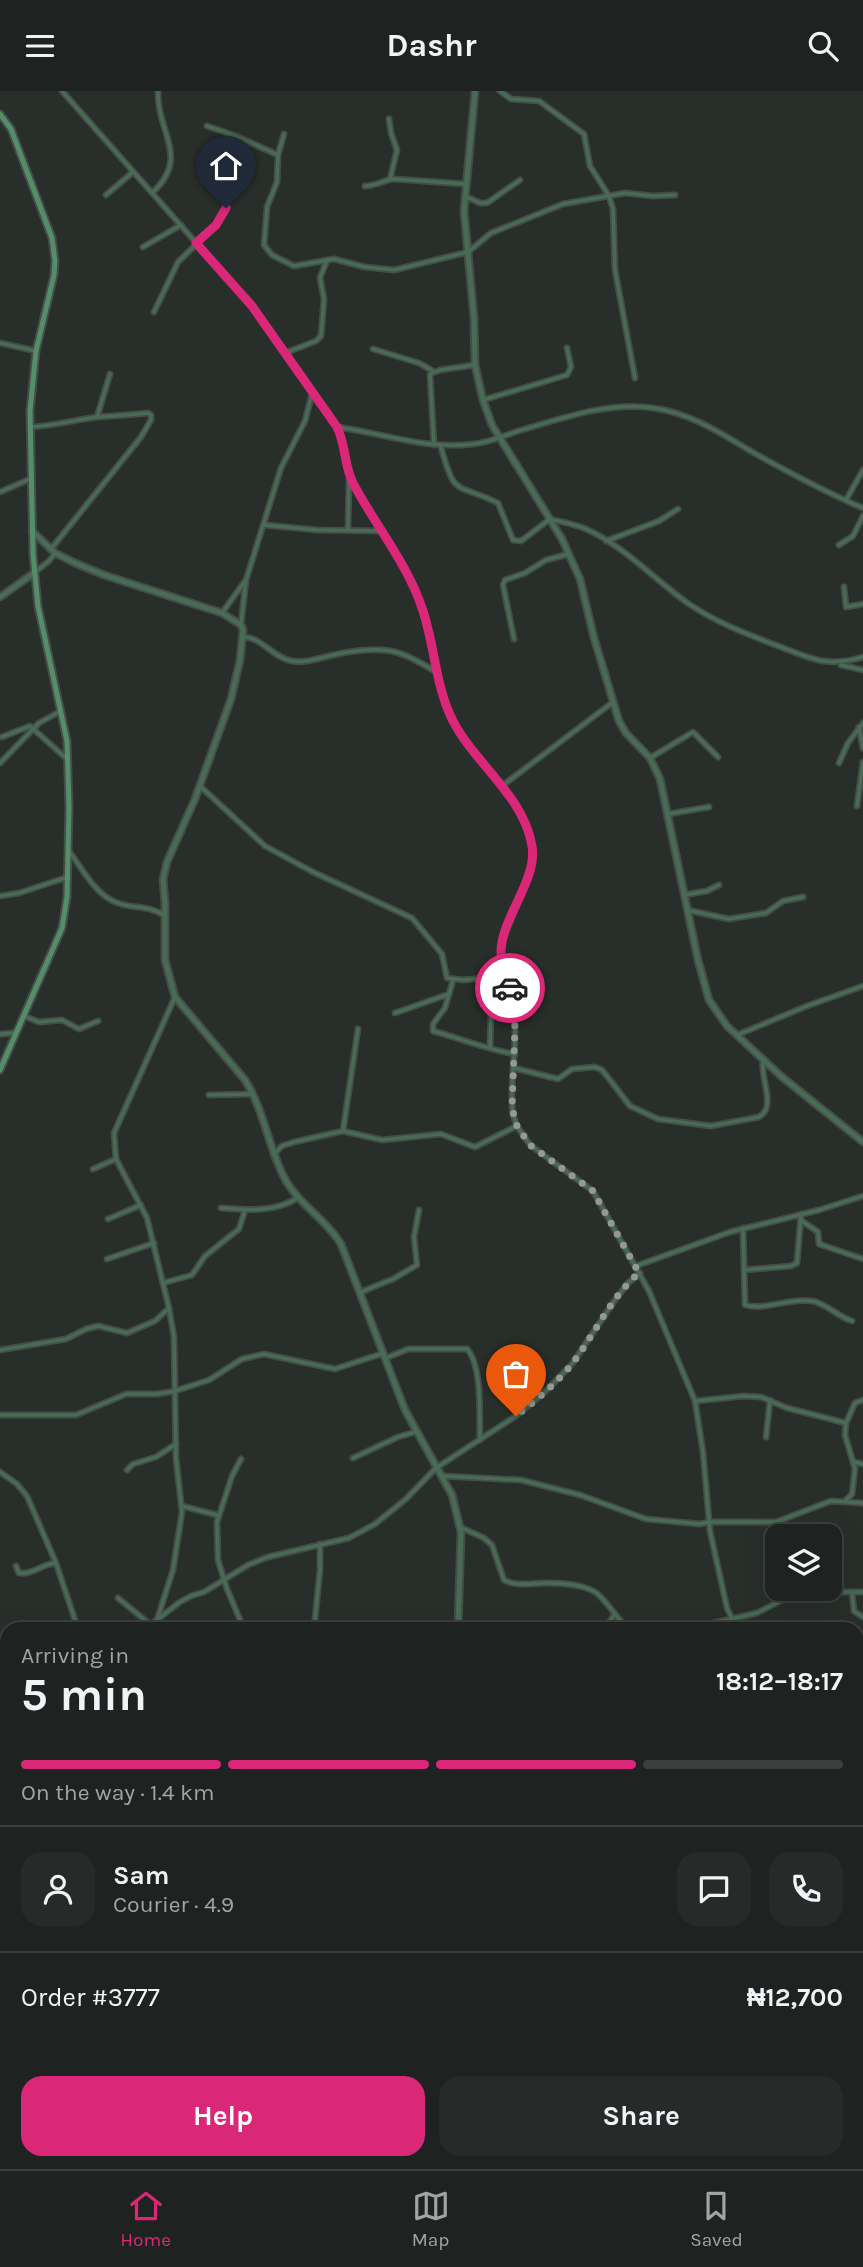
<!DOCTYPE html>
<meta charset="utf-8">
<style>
:root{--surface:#1e2220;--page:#262a29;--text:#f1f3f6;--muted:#a1a4a5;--line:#3c3f3e;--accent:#db2777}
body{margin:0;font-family:Karla,sans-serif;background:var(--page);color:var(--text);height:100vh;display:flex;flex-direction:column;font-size:26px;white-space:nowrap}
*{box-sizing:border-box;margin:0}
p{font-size:23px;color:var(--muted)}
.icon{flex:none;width:38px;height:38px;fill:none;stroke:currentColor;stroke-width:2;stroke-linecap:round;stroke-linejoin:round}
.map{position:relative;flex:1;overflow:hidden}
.details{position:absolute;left:0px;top:1531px;width:864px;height:548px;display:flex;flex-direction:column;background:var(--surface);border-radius:21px 21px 0 0;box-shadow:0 7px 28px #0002,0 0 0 2px var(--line)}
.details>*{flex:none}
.tools{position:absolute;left:765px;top:1433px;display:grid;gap:14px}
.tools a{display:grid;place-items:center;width:77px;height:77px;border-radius:14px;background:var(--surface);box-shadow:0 7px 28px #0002,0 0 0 2px var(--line);font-size:35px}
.pin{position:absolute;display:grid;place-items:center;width:60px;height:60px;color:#fff;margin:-72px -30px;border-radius:50% 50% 50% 0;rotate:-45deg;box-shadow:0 0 7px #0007}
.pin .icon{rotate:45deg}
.courier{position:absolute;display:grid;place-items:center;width:70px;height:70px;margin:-35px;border:5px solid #db2777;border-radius:50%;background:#fff;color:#222;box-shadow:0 2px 9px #0007}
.overview em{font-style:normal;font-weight:700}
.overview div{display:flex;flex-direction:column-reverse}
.overview{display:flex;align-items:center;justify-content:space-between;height:119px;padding:0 21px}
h1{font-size:46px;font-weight:700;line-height:52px}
.bar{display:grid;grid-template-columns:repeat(4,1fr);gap:10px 7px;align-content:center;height:84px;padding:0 21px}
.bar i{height:9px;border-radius:5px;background:var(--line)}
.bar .selected{background:var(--accent)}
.bar p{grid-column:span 4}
.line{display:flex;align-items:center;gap:18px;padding:0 21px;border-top:2px solid var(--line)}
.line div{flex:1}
.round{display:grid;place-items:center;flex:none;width:74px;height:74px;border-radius:21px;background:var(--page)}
.button{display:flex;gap:14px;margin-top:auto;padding:14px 21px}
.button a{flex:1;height:80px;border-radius:21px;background:var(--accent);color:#fff;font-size:28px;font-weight:700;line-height:80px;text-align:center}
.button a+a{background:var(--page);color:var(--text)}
header{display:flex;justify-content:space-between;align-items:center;height:91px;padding:0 21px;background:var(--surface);font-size:32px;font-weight:700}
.menu{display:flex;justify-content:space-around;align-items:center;height:98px;border-top:2px solid var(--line);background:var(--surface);font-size:19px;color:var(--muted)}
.menu a{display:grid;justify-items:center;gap:4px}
.menu .selected{color:var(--accent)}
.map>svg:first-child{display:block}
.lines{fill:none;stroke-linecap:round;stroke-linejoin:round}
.minor-casing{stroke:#464c48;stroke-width:7}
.tertiary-casing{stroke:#464c48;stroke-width:9}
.secondary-casing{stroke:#464c48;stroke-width:9}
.minor{stroke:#476b54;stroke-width:3.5}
.tertiary{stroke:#476b54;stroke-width:5}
.secondary{stroke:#538e69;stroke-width:5}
.done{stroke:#949996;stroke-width:7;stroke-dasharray:0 12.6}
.route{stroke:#db2777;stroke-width:9}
</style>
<header><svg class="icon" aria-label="menu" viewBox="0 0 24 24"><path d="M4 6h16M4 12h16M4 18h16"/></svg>Dashr<svg class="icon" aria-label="search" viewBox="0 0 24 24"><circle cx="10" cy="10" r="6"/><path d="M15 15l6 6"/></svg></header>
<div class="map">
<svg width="863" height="2078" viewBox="0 0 863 2078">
<rect width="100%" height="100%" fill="#282e2a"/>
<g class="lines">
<g class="minor-casing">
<g id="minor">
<path d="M62,0L252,215L337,336C346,354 344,375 353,392C375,433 403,469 421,513C436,550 433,594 453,631C476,673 525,705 532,755C535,777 510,829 502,851C499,880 514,908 515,937C516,966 509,996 513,1024L517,1035L530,1054L593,1100L649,1200L695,1310L703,1361L710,1440L727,1517L737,1538"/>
<polyline points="500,0 511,8 539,10 584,43 590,75 609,105 613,118 615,179 635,287"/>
<polyline points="389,28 391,42 397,59 390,88"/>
<polyline points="207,35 236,45 278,64"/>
<polyline points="284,43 278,64 277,91 267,116 264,154 272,164 294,175 334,168 365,176 394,179 468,161 491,142 563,113 625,102 653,105 675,104"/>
<path d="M365,95C376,95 383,89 394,88L466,93"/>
<path d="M152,102C191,66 157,43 158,0"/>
<polyline points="106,104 133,81"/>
<polyline points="467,106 480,112 487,112 520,89"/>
<polyline points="143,156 181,134"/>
<polyline points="154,221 178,171 216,134 226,117"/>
<polyline points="0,252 36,260"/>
<polyline points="373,258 419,272 433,280"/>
<polyline points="285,262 316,250 321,245 324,208 320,187 327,169"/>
<polyline points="483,309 567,284 571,276 567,257"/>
<polyline points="97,326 110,283"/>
<path d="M30,336C53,335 74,329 97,326C114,325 130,324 148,322L151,324V329L141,346L51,458"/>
<path d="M337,336C382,342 426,359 473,353C488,352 503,345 518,340C560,328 609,310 653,317C691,322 722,343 754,362C790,382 825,401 863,417"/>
<polyline points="434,354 430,283 440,279 474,274"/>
<path d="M441,356C455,408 456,391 498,412L513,449L521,450L550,428C562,431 574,433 586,438C624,455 655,489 689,513C717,532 749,544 781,556C814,569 828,576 863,566"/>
<polyline points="0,401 30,388"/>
<polyline points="846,409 863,379"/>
<polyline points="265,434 317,439 382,440"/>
<polyline points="348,438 349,388"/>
<polyline points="606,450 659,430 678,418"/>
<polyline points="839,454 853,445 863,425"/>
<polyline points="34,482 49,470 55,462"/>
<polyline points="844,496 846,516 863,513"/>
<polyline points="222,522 245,490"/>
<polyline points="241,533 246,489 281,377 305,330 312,303"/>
<path d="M244,546C261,546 273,567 292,570C305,572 316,568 329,565C348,560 376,556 395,561C409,564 422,573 435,580"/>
<polyline points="514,548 503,494 505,489 525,482 546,469 569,463"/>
<polyline points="841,574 863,579"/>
<polyline points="859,636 863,657"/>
<polyline points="2,646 30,635 68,669"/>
<polyline points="650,667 693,641 718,666"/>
<polyline points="0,672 39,632 61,620"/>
<polyline points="839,672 848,652 863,632"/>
<polyline points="502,695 613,611"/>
<polyline points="201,696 265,755 313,781 412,827 442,863 447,887 463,889 506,885"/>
<polyline points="857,715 863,671"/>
<polyline points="668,723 709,716"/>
<path d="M69,760C81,776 95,802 113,810C130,819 149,813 165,825"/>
<polyline points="684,804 707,800 719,794"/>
<polyline points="0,805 19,802 68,786"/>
<polyline points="687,819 729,828 766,822 783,810 803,806"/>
<path d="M453,889L445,917L433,933V940C459,947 489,959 515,963"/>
<polyline points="395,922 449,903"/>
<polyline points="491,923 513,918"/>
<polyline points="24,925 39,931 62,929 79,938 98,930"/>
<polyline points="0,943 15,942"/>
<polyline points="737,944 807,915 863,895"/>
<polyline points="490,956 492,887"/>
<path d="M514,977L558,988L572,978L595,976L602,979L610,989L630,1015L658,1028L711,1035L759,1026C777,1016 760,987 763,970"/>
<polyline points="209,1004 252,1003"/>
<polyline points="343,1040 358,938"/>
<polyline points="275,1062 282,1055 294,1051 343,1040 382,1049 441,1043 475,1056 517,1035"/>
<polyline points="93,1078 116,1068"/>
<path d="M221,1117C248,1119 275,1122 299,1106"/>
<polyline points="108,1128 141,1114"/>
<polyline points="802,1130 818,1141 819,1153 863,1168"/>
<path d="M743,1137L745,1214C766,1220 790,1206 812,1210C826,1212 838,1226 852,1230"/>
<polyline points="107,1168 154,1152"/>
<polyline points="636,1175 730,1141 819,1119 863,1105"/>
<polyline points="744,1179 791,1175 797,1172 801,1123"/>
<polyline points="163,1192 192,1184 205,1165 239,1138 245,1119"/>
<polyline points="361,1201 393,1188 417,1174 414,1146 419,1119"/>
<polyline points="0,1259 66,1248 86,1238 98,1235 127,1242 155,1230 169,1217"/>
<path d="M386,1267L408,1258H467C483,1276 479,1325 480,1349"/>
<polyline points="695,1310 744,1305 761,1306 787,1317 846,1332"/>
<polyline points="0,1324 76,1324 126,1303 157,1303 175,1300 209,1289 242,1268 264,1263 335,1278 384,1262"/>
<polyline points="766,1346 770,1309"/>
<polyline points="353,1367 398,1346 415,1341"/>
<polyline points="241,1368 232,1385 217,1431 218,1469 227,1498 244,1538"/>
<polyline points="854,1371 863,1373"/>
<polyline points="127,1379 133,1373 156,1366 176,1353"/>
<polyline points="0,1381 17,1393 27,1405 56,1472 78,1538"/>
<polyline points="443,1385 521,1389 580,1404 646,1428 700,1433 709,1431 776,1431 831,1410 863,1412"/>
<polyline points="846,1409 852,1403 855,1378 845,1344 846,1332 855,1312 863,1309"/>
<polyline points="182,1415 217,1424"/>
<path d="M460,1436L484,1447L492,1454L504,1489C517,1496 533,1492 547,1492C562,1492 583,1494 595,1501C604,1506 619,1530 628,1538"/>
<path d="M16,1475L19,1482C33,1484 42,1473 55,1472"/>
<polyline points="852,1501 854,1520 863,1526"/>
<polyline points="118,1507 151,1534"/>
<polyline points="145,1538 180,1511 191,1505 204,1501 248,1474 268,1466 349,1447 375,1433 406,1408 436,1377 516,1325 545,1301 572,1273 615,1209 628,1192 640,1182"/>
<polyline points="154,1538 173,1479 182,1421 176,1367 174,1246 169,1217 147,1127 116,1068 114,1042 175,906"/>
<polyline points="314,1538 320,1479 320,1453"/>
<polyline points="605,1538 614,1524"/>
<polyline points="688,1538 757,1522 792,1504 811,1501 863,1501"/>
<polyline points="0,1595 7,1593"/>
<polyline points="858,1648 863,1644"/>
<polyline points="858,1733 863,1741"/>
<polyline points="0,1820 7,1826"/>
<polyline points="858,1927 863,1925"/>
<polyline points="858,1995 863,1995"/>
<polyline points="858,2061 863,2059"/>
<polyline points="390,2078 390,2072"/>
<polyline points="583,2078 584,2072"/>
<polyline points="676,2078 677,2072"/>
<polyline points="766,2078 767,2072"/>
<polyline points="800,2078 820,2072"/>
</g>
</g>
<g class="tertiary-casing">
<g id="tertiary">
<polyline points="475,0 464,120 474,227 475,274 483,309 492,334 562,448 580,488 594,547 619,630 626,642 650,667 660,688 698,869 709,909 727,935 782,986 863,1051"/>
<path d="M32,440L55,462L75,472L104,484L222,522L241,534L243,539L240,569L231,608L195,708L167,771L163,788L165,812V869L175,906L245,989C264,1019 268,1055 284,1086C297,1112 326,1128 341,1153L405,1319L452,1404L461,1441L458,1538"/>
<polyline points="0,506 34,482"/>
<polyline points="522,2072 524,2078"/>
</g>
</g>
<g class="secondary-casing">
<polyline id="secondary" points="0,23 11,38 52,147 55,170 54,184 36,260 30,320 33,463 38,515 67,650 69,716 67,806 62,837 0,979"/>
</g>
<use href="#minor" class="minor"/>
<use href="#tertiary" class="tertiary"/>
<use href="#secondary" class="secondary"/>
</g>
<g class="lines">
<path class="done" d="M510,897L515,936L512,1017L517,1035L530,1054L593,1100L639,1182C610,1207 595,1243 572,1273C556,1293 536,1309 516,1325"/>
<path class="route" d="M226,117L216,134L196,152L252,215L337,336C346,354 344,375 353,392C375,434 407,472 422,517C435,554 435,595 453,630C475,673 524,705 532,755C538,789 501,827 501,861C501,873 506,885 510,897"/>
</g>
</svg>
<div class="tools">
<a><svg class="icon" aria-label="layers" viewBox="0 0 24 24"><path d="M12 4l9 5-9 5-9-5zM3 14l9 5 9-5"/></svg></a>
</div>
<div class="pin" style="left:516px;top:1325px;background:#ea580c"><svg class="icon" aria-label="bag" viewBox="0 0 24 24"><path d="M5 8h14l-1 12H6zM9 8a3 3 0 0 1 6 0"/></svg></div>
<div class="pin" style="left:226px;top:117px;background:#1f2937"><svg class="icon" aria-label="home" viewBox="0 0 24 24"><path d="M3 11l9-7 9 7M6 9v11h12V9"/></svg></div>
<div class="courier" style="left:510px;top:897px"><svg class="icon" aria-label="car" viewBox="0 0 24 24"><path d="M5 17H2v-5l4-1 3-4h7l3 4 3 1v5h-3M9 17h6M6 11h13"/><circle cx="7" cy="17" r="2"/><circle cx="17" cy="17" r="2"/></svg></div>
<section class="details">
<div class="overview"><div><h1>5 min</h1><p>Arriving in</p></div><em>18:12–18:17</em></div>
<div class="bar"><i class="selected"></i><i class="selected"></i><i class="selected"></i><i></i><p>On the way · 1.4 km</p></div>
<div class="line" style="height:126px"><a class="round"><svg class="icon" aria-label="person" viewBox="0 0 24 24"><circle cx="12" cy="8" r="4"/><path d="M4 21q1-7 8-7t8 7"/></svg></a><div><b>Sam</b><p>Courier · 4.9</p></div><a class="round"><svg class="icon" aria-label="chat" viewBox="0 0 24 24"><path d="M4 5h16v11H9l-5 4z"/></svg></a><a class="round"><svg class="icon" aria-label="phone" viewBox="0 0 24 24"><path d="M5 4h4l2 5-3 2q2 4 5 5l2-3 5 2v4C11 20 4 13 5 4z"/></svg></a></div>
<div class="line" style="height:91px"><div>Order #3777</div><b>₦12,700</b></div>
<div class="button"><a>Help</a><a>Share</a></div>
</section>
</div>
<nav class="menu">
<a class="selected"><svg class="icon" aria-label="home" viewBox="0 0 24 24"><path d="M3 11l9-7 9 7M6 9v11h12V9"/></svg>Home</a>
<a><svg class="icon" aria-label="map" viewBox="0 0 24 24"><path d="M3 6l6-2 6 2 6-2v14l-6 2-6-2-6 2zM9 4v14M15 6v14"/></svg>Map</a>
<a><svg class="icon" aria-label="saved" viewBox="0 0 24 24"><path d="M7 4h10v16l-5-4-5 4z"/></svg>Saved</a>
</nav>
